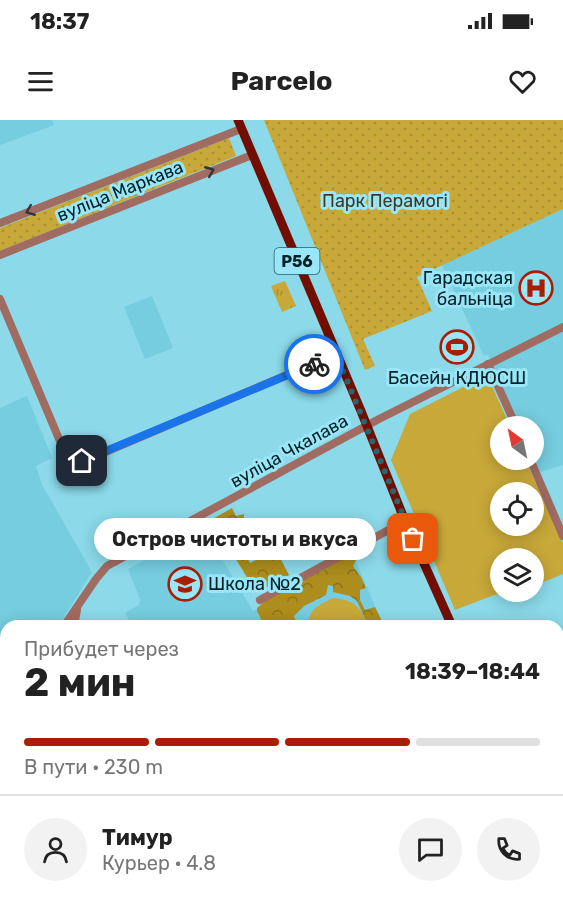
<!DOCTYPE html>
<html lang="ru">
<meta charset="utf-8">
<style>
:root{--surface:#fff;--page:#f2f2f2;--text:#222;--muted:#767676;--line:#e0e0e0;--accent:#ab1c00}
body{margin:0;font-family:Rubik,sans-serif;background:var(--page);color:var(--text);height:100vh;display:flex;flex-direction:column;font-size:22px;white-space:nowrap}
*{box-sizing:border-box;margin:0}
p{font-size:20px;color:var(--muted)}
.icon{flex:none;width:33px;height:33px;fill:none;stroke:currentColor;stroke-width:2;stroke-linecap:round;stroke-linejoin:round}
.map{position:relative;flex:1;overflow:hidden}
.side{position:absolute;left:0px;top:500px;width:564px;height:296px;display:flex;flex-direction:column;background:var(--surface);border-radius:18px 18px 0 0;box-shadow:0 3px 15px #0003}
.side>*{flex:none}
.needle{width:39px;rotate:327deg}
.controls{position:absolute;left:490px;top:296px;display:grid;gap:12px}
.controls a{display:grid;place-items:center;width:54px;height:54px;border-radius:50%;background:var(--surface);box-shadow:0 3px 15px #0003;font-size:30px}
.pin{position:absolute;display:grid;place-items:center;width:51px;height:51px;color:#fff;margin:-26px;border-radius:12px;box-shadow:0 3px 9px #0006}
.courier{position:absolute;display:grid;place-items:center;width:60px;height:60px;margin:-30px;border:4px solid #1a73e8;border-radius:50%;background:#fff;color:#222;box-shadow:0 2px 8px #0007}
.bubble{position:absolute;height:42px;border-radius:21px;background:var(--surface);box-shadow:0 3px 15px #0003;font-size:20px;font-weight:700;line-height:42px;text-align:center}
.headline em{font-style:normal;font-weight:700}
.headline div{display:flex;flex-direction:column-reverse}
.headline{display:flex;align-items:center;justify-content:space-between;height:102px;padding:0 24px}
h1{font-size:39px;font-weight:700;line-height:45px}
.bar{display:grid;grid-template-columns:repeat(4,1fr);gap:9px 6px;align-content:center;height:72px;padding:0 24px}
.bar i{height:8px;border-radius:4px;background:var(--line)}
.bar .selected{background:var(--accent)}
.bar p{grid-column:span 4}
.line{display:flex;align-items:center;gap:15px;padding:0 24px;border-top:2px solid var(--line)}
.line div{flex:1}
.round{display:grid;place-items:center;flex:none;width:63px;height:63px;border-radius:32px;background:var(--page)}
.status{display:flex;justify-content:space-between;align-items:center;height:42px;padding:0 30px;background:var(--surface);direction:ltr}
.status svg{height:16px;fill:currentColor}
header{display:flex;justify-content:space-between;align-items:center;height:78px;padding:0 24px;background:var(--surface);font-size:27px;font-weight:700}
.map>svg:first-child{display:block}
.built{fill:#75cddf}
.grass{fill:url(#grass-tufts)}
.forest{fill:url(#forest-crowns)}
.park{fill:url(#park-dots)}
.garden{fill:#c8a839;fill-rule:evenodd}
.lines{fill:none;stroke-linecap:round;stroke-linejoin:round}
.minor{stroke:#a06b60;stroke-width:8}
.major{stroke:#710e00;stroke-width:9}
.oneway{stroke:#303738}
.done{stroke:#31616b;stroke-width:6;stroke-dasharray:0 10.8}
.route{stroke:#1a73e8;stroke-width:8}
.labels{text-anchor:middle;stroke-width:6;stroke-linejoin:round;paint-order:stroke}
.shield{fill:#98e6f7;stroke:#2e5c65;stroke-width:1.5}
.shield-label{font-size:16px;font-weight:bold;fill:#002127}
.street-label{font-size:18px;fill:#002127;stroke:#98e6f7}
.park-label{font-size:18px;fill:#403922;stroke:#98e6f7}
.poi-label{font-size:18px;fill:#002127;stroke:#98e6f7;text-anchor:end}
</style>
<div class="status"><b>18:37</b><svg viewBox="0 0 49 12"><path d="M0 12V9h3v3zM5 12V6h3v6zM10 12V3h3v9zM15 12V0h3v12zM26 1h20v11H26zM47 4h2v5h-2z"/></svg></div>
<header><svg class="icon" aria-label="menu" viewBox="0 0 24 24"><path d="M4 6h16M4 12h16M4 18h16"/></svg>Parcelo<svg class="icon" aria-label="heart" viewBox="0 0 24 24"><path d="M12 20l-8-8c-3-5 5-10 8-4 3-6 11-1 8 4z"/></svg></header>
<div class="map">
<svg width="563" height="794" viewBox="0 0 563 794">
<defs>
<pattern id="grass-tufts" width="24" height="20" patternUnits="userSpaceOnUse" patternTransform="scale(1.5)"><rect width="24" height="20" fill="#c8a839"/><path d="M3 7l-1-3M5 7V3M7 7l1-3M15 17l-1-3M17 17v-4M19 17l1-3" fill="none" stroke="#aa9032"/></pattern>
<pattern id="forest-crowns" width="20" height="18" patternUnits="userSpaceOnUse" patternTransform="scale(1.5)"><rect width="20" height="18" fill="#ac8d1d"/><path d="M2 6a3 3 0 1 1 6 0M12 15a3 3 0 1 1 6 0" fill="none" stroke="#8a731a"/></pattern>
<pattern id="park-dots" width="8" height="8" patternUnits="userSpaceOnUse" patternTransform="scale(1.5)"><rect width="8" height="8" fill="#c8a839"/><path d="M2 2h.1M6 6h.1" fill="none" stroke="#aa9032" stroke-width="1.8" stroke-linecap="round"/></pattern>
</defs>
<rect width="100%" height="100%" fill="#8bd9e9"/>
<g class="built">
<polygon points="0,0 52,0 54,5 0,25"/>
<polygon points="563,89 563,345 540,352 534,338 534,306 520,306 488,235 484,236 442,145"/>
<polygon points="152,176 173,228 145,239 124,187"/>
<polygon points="27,276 52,338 36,346 42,365 92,452 59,505 6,506 6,627 0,628 0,288"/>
<polygon points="204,409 253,491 354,437 383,505 132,505 125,493 139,485 140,479 128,449"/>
<polygon points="0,734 6,745 6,789 105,789 108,794 0,794"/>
</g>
<polygon class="grass" points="285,161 296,186 282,192 271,166"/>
<g class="forest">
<path d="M232,388L236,396L244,394C243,404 248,409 255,415L244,431L250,443L276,430L289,455L258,472L253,467L216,407L209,401Z"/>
<polygon points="356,431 358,436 353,446 361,457 366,468 360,470 360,480 365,490 375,487 384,505 368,505 357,481 350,476 333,472 333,466 328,465 326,475 304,486 294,496 297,505 264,505 257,491 257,488 264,482 315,453 324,450 329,444"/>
</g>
<g class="park">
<polygon points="264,0 563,0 563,89 417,157 432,191 363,219 375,246 365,250"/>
<polygon points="229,18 236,36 0,131 0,108"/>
</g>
<g class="garden">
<path d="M487,255L510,306H501V339H525L563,423V454L534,466V438H501V471H522L517,473L494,475L455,490L391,340L410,294ZM501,372H534V405H501Z"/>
<path d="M333,478C355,480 360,487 368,505H307C311,488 318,485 333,478Z"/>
</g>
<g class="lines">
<g class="minor">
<polyline points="0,103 241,9"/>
<polyline points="0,135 252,35"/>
<polyline points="0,179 70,345 89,339 336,234"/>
<polyline points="488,244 516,306"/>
<polyline points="530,339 563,416"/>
<polyline points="260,480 405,401"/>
<polyline points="64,506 96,459 107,446 379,299 563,207"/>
<polyline points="74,506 77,490"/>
<polyline points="558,615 563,614"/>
<polyline points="0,676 6,676"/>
</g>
<g class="major">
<polyline points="238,0 361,291 405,401 452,506"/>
<polyline points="453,794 455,789"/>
</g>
</g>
<defs><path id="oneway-chevron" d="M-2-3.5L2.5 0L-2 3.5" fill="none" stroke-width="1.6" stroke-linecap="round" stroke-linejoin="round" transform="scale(1.5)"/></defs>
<g class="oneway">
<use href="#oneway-chevron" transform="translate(210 51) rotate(-22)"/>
<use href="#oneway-chevron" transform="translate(30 91) rotate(158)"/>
</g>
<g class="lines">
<polyline class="done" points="314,244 336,234 413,419"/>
<polyline class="route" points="82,341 314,244"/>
</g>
<defs>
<g id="hospital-ring" transform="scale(1.725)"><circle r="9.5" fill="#98e6f7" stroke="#ab1c00" stroke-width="1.5"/><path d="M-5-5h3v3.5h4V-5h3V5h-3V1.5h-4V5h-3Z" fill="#ab1c00"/></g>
<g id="stadium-ring" transform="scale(1.725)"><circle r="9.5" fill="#98e6f7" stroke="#ab1c00" stroke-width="1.5"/><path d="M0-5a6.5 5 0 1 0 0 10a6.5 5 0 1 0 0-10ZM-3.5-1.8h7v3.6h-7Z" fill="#ab1c00"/></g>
<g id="school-ring" transform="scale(1.725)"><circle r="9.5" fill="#98e6f7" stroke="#ab1c00" stroke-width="1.5"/><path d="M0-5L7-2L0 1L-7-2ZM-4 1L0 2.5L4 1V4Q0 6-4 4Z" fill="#ab1c00"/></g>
</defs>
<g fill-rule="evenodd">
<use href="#hospital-ring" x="536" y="168"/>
<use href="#stadium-ring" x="457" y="227"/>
<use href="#school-ring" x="185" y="464"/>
</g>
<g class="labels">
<rect class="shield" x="274.5" y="128" width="45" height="26" rx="4.5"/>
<g class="shield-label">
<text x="297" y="147">Р56</text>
</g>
<g class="street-label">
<text transform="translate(120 71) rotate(-22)" y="6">вуліца Маркава</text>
<text transform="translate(289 331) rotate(-29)" y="6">вуліца Чкалава</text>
</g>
<g class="park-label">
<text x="385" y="87">Парк Перамогі</text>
</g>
<g class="poi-label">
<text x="513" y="164">Гарадская<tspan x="513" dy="21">бальніца</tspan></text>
<text x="457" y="264" text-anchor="middle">Басейн КДЮСШ</text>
<text x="208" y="470" text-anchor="start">Школа №2</text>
</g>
</g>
</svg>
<div class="controls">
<a><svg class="needle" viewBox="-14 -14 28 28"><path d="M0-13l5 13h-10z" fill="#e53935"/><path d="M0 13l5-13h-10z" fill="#767676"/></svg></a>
<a><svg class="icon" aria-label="locate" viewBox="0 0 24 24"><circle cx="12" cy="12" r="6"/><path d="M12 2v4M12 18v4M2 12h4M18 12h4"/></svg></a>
<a><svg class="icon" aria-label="layers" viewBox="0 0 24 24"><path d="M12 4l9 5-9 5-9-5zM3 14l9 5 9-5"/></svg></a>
</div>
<div class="pin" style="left:413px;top:419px;background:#ea580c"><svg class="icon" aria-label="bag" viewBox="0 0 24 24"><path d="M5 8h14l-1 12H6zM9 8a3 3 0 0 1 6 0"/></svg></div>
<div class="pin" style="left:82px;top:341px;background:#1f2937"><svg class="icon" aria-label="home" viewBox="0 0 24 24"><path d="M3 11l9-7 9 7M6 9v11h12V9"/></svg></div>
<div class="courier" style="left:314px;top:244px"><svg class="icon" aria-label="bike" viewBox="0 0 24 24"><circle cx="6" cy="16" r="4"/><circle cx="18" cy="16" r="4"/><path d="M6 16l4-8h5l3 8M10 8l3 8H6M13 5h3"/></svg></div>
<div class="bubble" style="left:94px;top:398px;width:282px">Остров чистоты и вкуса</div>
<section class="side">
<div class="headline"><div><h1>2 мин</h1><p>Прибудет через</p></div><em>18:39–18:44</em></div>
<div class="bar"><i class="selected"></i><i class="selected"></i><i class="selected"></i><i></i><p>В пути · 230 m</p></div>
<div class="line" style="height:108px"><a class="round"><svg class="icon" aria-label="person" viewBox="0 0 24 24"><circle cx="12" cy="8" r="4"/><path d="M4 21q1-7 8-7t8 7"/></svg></a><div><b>Тимур</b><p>Курьер · 4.8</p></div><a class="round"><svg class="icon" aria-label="chat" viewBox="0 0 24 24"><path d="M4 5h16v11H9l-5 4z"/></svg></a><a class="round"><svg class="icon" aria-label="phone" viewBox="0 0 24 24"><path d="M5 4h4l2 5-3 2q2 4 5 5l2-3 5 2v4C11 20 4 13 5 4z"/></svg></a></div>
</section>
</div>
